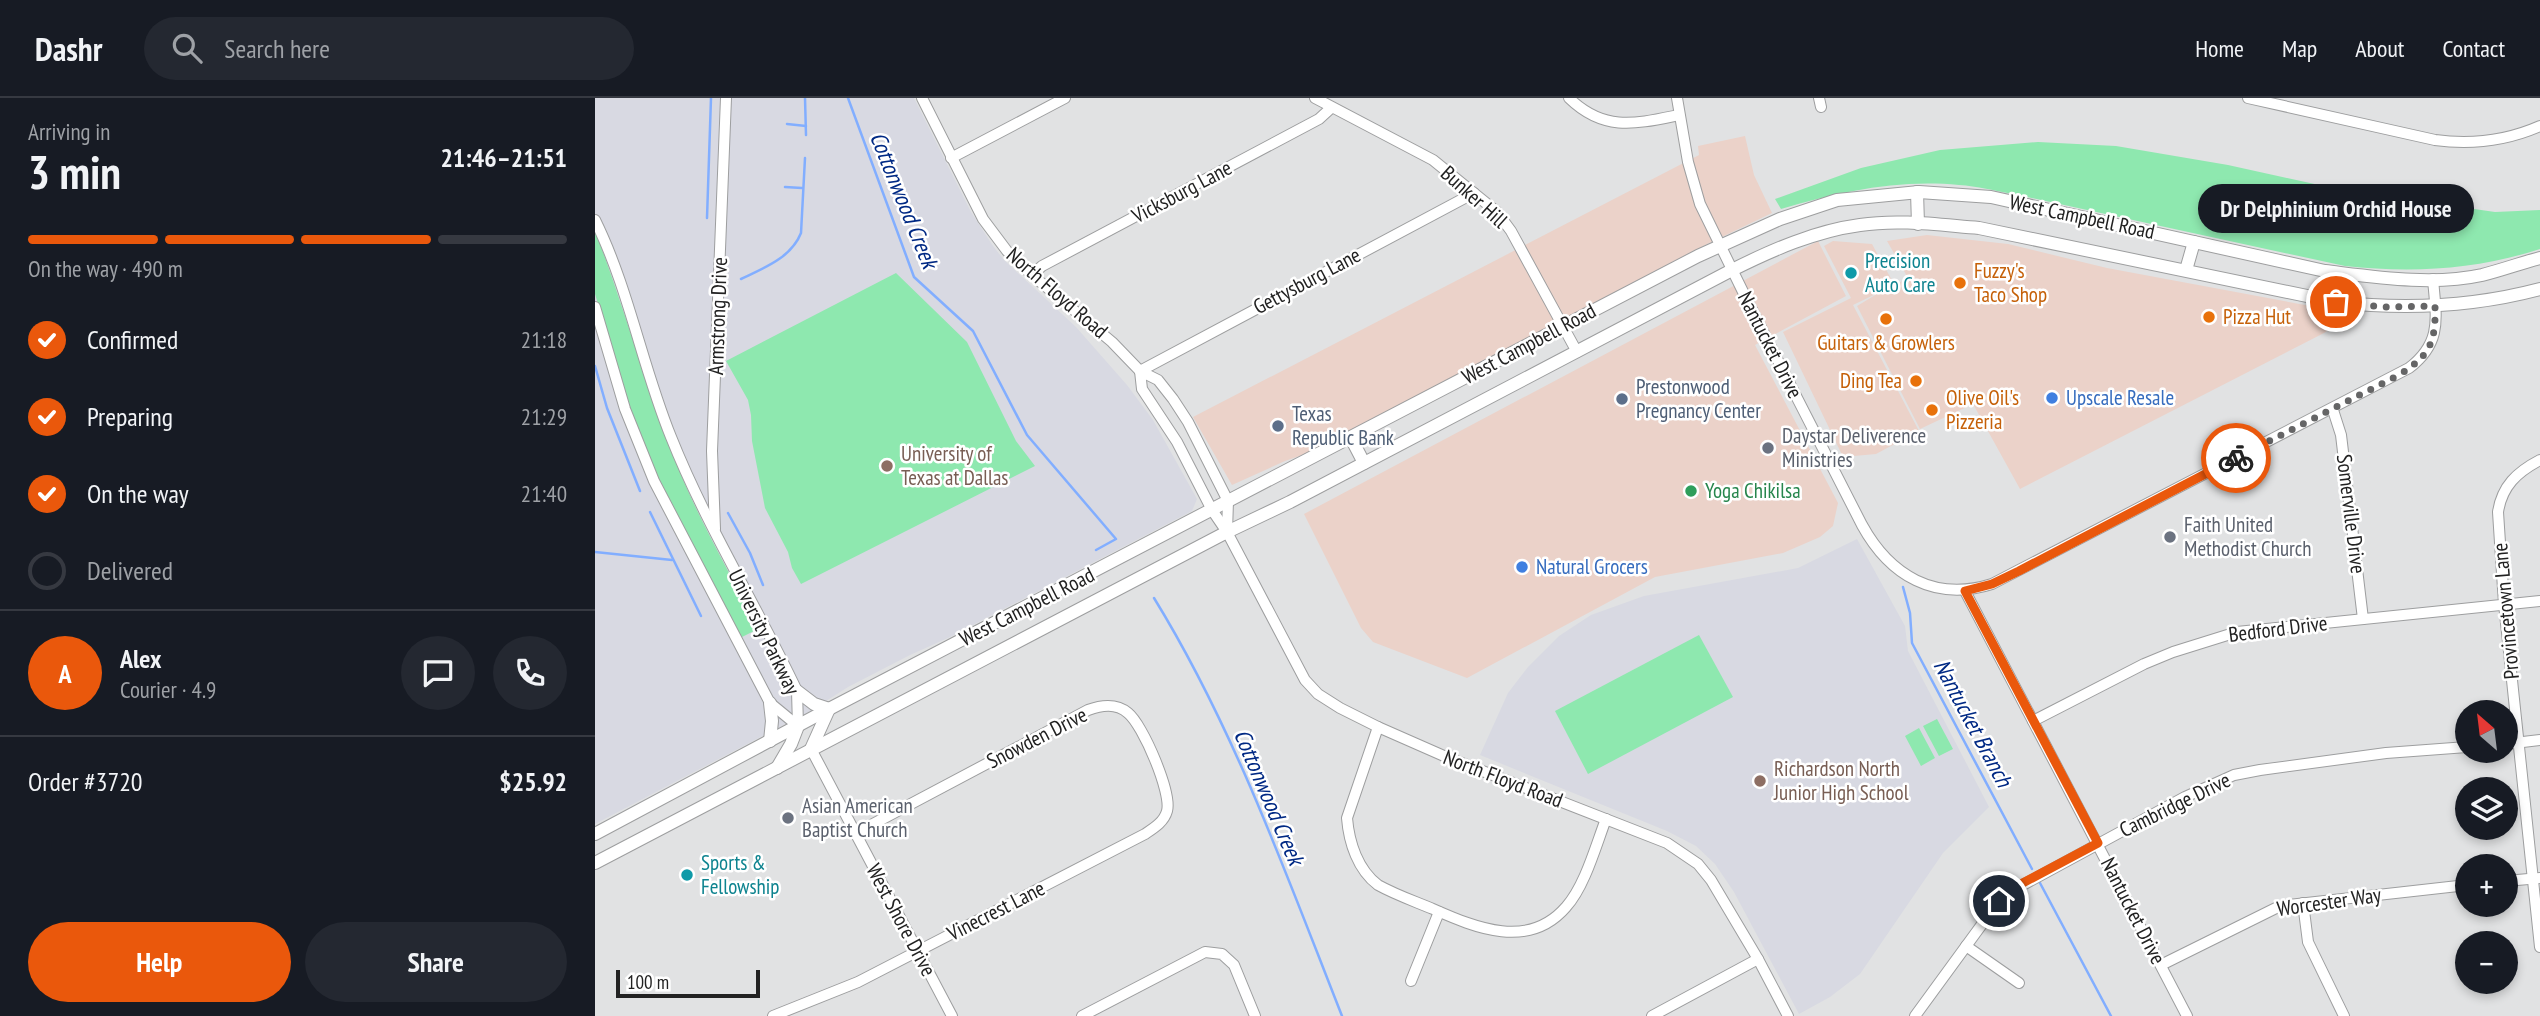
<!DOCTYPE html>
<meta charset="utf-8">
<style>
:root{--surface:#171b24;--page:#242831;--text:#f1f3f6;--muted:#9ea1a6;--line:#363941;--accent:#ea580c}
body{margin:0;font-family:"PT Sans Narrow",sans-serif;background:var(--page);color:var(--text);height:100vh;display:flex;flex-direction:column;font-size:26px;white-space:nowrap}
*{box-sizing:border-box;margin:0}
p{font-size:23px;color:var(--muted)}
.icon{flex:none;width:38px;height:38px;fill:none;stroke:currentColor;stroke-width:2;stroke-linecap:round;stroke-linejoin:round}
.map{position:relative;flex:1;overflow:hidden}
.drawer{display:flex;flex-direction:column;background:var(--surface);width:595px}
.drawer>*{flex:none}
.needle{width:46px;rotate:332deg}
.controls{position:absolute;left:1860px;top:602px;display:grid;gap:14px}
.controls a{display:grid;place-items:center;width:63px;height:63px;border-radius:50%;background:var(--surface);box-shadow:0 4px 10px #0003;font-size:35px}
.scale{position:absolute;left:21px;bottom:18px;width:144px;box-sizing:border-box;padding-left:7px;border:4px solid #222;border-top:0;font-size:19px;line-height:24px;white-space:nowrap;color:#222;-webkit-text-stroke:5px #fff;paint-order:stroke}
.pin{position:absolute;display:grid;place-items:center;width:60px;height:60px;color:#fff;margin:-30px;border:4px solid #fff;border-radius:50%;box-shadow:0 2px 7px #0007}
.courier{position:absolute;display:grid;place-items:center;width:70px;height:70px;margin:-35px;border:5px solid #ea580c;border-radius:50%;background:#fff;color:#222;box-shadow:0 2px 9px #0007}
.bubble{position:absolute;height:49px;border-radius:24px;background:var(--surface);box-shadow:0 4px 10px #0003;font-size:23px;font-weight:600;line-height:49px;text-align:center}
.summary em{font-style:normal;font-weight:600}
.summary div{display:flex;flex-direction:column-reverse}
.summary{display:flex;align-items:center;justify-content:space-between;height:119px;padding:0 28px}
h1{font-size:46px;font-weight:600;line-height:52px}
.bar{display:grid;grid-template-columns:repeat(4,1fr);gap:10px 7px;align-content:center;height:84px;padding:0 28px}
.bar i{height:9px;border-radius:5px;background:var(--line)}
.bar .active{background:var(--accent)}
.bar p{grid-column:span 4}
.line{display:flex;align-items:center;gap:18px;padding:0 28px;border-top:2px solid var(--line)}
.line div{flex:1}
.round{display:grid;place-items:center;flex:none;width:74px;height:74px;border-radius:37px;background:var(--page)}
ol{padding:0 28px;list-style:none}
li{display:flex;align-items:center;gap:21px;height:77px}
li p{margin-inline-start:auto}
li .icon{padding:7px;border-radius:50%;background:var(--accent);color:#fff;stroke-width:4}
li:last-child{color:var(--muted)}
li i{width:38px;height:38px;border:4px solid var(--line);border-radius:50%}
.cta{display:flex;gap:14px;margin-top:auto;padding:14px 28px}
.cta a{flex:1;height:80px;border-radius:42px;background:var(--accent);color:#fff;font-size:28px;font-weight:600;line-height:80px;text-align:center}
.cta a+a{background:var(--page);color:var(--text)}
header{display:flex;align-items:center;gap:42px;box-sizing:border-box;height:98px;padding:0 35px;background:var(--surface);border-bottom:2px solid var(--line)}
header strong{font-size:33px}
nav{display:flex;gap:38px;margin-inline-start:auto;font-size:24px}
.search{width:490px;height:63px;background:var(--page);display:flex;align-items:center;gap:18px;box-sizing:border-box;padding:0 24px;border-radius:38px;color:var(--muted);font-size:26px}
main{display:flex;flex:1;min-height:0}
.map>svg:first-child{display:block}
.commercial{fill:#ebd2c9}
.built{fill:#d8d9e2}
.green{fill:#8ee8af}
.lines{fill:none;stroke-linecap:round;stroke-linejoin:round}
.stream{stroke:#82aeff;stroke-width:2.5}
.minor-casing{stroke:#9d9e9f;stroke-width:12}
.major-casing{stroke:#9d9e9f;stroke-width:14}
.minor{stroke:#fff;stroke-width:10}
.major{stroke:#fff;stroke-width:12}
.done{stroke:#656566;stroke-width:7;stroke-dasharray:0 12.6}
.route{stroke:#ea580c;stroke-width:9}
.culture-dot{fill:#0f9aa8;stroke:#fff;stroke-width:2.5}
.food-dot{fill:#e8710a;stroke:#fff;stroke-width:2.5}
.shop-dot{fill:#3f7fe0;stroke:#fff;stroke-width:2.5}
.service-dot{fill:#5c6f8a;stroke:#fff;stroke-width:2.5}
.worship-dot{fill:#6b7280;stroke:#fff;stroke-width:2.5}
.education-dot{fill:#8d6e63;stroke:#fff;stroke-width:2.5}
.leisure-dot{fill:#2e9e5b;stroke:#fff;stroke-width:2.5}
.labels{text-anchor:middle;stroke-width:5;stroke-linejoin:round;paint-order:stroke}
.street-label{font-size:21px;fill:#222;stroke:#fff}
.culture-label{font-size:21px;fill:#0d838f;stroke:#fff;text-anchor:start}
.food-label{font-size:21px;fill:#c56008;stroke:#fff;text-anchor:start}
.service-label{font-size:21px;fill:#4e5e75;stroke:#fff;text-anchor:start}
.shop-label{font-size:21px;fill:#366cbe;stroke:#fff;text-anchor:start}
.worship-label{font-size:21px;fill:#5b616d;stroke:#fff;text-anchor:start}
.education-label{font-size:21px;fill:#785e54;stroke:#fff;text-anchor:start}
.leisure-label{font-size:21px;fill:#27864d;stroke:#fff;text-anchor:start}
.water-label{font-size:23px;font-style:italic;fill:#002984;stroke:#fff}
</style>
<header>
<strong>Dashr</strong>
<div class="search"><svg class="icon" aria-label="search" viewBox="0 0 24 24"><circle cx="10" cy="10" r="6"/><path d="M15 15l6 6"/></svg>Search here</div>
<nav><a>Home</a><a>Map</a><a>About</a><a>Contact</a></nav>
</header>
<main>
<section class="drawer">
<div class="summary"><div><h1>3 min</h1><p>Arriving in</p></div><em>21:46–21:51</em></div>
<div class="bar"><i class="active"></i><i class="active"></i><i class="active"></i><i></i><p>On the way · 490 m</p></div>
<ol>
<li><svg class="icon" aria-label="check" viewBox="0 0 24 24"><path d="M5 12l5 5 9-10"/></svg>Confirmed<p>21:18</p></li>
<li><svg class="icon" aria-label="check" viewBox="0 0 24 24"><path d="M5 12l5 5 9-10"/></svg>Preparing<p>21:29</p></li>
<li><svg class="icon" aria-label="check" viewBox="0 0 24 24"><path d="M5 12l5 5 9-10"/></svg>On the way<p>21:40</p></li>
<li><i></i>Delivered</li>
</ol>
<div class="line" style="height:126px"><b class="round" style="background:var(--accent);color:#fff">A</b><div><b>Alex</b><p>Courier · 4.9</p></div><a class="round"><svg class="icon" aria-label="chat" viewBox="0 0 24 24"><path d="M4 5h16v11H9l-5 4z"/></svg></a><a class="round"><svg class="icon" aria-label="phone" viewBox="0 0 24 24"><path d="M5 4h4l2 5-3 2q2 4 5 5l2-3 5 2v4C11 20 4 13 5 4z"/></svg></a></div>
<div class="line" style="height:91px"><div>Order #3720</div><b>$25.92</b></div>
<div class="cta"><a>Help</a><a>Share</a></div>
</section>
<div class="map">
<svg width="1945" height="918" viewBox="0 0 1945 918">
<rect width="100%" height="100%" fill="#e1e2e3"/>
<g class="commercial">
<polygon points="1150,38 1159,77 1177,115 1106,149 713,355 690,363 637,387 598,319 1104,57 1103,48"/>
<polygon points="1332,137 1413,146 1512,170 1753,215 1749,222 1729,235 1425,391 1378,306 1325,331 1262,208 1287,193 1258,207 1324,333 1281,356 1248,359 1188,234 1256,200 1229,148 1238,143 1277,146 1299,186 1291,192 1313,180 1292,143"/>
<polygon points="1223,143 1251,198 1160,247 1243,405 1238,428 1225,439 1188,455 1060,479 872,580 778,544 766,530 709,416"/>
</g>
<g class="built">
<polygon points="0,0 319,0 376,114 398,148 409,162 481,229 532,287 558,322 602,401 597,413 355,539 315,557 253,589 217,612 0,726"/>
<polygon points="1262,441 1310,528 1313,553 1394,709 1348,755 1265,876 1235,899 1204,916 1139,794 1120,766 1101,748 1072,733 885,657 913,595 933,569 964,538 996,517 1049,498 1203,470"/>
</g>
<g class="green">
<path d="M1443,44L1521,48L1633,67L1747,92L1900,114L1945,112V151C1880,172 1817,175 1750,168L1418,96C1400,93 1382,88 1364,87C1302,81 1244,94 1186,111L1180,101L1266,70L1345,52Z"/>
<path d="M0,132C30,212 53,295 85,374C106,426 138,480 163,531L145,540L65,385L35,310L0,196Z"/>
<polygon points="301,175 372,244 421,343 440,368 206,486 197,470 193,454 170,410 157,343 156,317 153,302 131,263"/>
<polygon points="1104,537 1138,599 993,676 960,613"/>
<polygon points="1342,621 1358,651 1344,658 1328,628"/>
<polygon points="1324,630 1340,660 1326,668 1310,638"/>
</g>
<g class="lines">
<g class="stream">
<polyline points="210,0 211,37"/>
<polyline points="253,0 319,179 378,233 432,337 521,441 501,452"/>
<polyline points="192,26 211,28"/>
<polyline points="190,89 207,90"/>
<polyline points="112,120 116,0"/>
<path d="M146,181C169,170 196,160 206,135L210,60"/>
<polyline points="0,268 12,310 45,393"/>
<polyline points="55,414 106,518"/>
<polyline points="133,415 155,455 168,487"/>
<polyline points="0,454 77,462"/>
<polyline points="1308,489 1315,515 1317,545 1437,771"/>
<path d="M559,500C639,630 691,776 747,918"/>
<polyline points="1445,785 1516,918"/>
</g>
<g class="minor-casing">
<g id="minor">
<polyline points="327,0 388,121 412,153 437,177 517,244 545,273 563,282 578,301 593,324 633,403 632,434"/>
<polyline points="720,0 838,62 902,114 916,133 982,254"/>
<path d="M974,0C1009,34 1040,26 1084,17"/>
<path d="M1082,0L1093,64L1105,106L1152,202L1267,427C1295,478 1340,504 1397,486L1814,270C1848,244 1841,219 1838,181"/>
<polyline points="1224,0 1226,9"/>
<path d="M1653,0L1840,42C1877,47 1911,43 1945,28"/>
<polyline points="356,60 470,0"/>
<path d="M0,122C34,191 47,268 76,339C111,427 162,508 202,593L203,628"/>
<polyline points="437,177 447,168 724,21 736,10"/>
<polyline points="0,209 30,311 59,383 175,605 203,628"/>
<polyline points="545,273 547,291 582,344 617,412 632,434 710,582 723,596 745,610 783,629 849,658 1072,745 1103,766 1116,782 1163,861 1193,918"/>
<polyline points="545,273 879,95"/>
<polyline points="1738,312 1746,337 1768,521"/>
<path d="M1945,362C1922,374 1907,388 1903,414L1909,506L1945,849"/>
<polyline points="120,431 117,353 131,0"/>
<polyline points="1370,493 1592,918"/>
<polyline points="1438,623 1549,566 1578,554 1642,534 1945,503"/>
<path d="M783,629L752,720C754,745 763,772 783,787C801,797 819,803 838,811C881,830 934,852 971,809C990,788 1001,747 1011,721"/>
<polyline points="1911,646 1945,642"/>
<polyline points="216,651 357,918"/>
<polyline points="1911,783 1945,780"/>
<polyline points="1708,805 1713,844 1749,918"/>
<polyline points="1371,848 1424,885"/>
<polyline points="1566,867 1685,808 1872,787"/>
<polyline points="816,883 844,814"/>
<path d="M178,918L263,884L550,736C559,730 569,724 572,713C577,695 548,627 533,615C521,605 507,607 493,612L261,735"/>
<polyline points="487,918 610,854 627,856 639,867 660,918"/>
<polyline points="1057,918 1163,861"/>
<polyline points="1320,918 1404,803 1413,795 1590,699 1639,677 1665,672 1791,655 1872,649"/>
</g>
</g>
<g class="major-casing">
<g id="major">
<polyline points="1322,94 1323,126"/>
<polyline points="1591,172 1599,144"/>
<polyline points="756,340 769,365"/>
<polyline points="202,593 219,606 234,611"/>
<polyline points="175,643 177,623 175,605"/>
<polyline points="216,651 234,611"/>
<polyline points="182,670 196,646 203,628"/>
<path d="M0,736L234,611L1103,158L1185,121L1242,102L1324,94L1396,99L1730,173C1780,179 1837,188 1887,177C1907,172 1926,165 1945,160"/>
<path d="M0,765L632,434L695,404L1137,172C1177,152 1220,133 1265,127C1304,121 1345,127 1384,130L1741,204C1811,212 1877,209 1945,191"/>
</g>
</g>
<use href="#minor" class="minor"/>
<use href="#major" class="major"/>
</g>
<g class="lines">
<path class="done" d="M1641,360L1802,278C1835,258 1841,245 1840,208L1788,209L1741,204"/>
<polyline class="route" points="1404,803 1422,788 1503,745 1370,493 1397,486 1424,473 1641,360"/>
</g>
<g class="culture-dot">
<circle cx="1256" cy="175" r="7"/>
<circle cx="92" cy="777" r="7"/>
</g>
<g class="food-dot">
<circle cx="1365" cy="185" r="7"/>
<circle cx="1614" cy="219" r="7"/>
<circle cx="1291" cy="221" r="7"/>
<circle cx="1321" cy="283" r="7"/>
<circle cx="1337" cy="312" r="7"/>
</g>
<g class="shop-dot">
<circle cx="1457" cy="300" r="7"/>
<circle cx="927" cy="469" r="7"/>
</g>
<g class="service-dot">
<circle cx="1027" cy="301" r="7"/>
<circle cx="683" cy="328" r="7"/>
</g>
<g class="worship-dot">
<circle cx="1173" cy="350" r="7"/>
<circle cx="1575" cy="439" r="7"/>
<circle cx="193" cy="720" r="7"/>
</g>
<g class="education-dot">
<circle cx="292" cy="368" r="7"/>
<circle cx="1165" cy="683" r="7"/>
</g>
<circle class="leisure-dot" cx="1096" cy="393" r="7"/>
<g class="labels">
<g class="street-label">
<text transform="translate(587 94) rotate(-28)" y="7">Vicksburg Lane</text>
<text transform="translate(879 99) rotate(42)" y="7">Bunker Hill</text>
<text transform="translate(1487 119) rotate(12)" y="7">West Campbell Road</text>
<text transform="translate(712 183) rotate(-28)" y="7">Gettysburg Lane</text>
<text transform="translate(462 195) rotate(41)" y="7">North Floyd Road</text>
<text transform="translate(123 218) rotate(-88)" y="7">Armstrong Drive</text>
<text transform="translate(934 246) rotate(-28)" y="7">West Campbell Road</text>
<text transform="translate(1175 247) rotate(63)" y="7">Nantucket Drive</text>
<text transform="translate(1756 416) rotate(83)" y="7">Somerville Drive</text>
<text transform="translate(432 509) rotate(-27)" y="7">West Campbell Road</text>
<text transform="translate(1911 513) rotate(-95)" y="7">Provincetown Lane</text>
<text transform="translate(1683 531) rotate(-7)" y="7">Bedford Drive</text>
<text transform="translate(169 534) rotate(64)" y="7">University Parkway</text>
<text transform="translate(442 640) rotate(-27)" y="7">Snowden Drive</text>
<text transform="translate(908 681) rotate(21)" y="7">North Floyd Road</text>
<text transform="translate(1580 707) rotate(-26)" y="7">Cambridge Drive</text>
<text transform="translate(1734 804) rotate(-8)" y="7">Worcester Way</text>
<text transform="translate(401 813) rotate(-27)" y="7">Vinecrest Lane</text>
<text transform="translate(1538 813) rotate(63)" y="7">Nantucket Drive</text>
<text transform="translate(306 822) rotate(62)" y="7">West Shore Drive</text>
</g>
<g class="culture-label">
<text x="1270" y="170">Precision<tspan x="1270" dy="24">Auto Care</tspan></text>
<text x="106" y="772">Sports &amp;<tspan x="106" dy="24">Fellowship</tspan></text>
</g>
<g class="food-label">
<text x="1379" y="180">Fuzzy's<tspan x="1379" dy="24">Taco Shop</tspan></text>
<text x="1628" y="226">Pizza Hut</text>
<text x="1291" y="252" text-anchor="middle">Guitars &amp; Growlers</text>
<text x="1307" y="290" text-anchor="end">Ding Tea</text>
<text x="1351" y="307">Olive Oil's<tspan x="1351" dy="24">Pizzeria</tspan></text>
</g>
<g class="service-label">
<text x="1041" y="296">Prestonwood<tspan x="1041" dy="24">Pregnancy Center</tspan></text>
<text x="697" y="323">Texas<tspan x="697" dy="24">Republic Bank</tspan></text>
</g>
<g class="shop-label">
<text x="1471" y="307">Upscale Resale</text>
<text x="941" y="476">Natural Grocers</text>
</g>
<g class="worship-label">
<text x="1187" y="345">Daystar Deliverence<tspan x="1187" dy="24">Ministries</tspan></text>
<text x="1589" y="434">Faith United<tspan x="1589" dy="24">Methodist Church</tspan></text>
<text x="207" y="715">Asian American<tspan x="207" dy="24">Baptist Church</tspan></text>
</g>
<g class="education-label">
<text x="306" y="363">University of<tspan x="306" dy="24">Texas at Dallas</tspan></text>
<text x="1179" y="678">Richardson North<tspan x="1179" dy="24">Junior High School</tspan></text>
</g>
<g class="leisure-label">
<text x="1110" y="400">Yoga Chikilsa</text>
</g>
<g class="water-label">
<text transform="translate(309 102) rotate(68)" y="8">Cottonwood Creek</text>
<text transform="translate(1378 625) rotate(62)" y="8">Nantucket Branch</text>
<text transform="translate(674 699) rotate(67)" y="8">Cottonwood Creek</text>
</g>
</g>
</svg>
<div class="controls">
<a><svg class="needle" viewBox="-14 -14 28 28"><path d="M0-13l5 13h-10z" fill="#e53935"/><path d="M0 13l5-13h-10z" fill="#9ea1a6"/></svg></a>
<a><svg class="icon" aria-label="layers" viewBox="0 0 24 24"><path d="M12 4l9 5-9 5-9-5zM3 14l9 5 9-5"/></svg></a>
<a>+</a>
<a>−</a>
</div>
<div class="scale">100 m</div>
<div class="pin" style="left:1741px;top:204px;background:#ea580c"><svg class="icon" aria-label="bag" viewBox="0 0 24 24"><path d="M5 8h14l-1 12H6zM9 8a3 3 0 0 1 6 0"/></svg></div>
<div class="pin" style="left:1404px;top:803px;background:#1f2937"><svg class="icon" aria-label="home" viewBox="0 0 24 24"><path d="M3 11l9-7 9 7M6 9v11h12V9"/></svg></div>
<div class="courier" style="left:1641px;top:360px"><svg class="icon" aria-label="bike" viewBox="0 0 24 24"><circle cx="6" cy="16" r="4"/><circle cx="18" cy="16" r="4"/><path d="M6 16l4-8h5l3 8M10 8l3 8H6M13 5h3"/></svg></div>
<div class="bubble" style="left:1603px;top:86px;width:276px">Dr Delphinium Orchid House</div>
</div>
</main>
